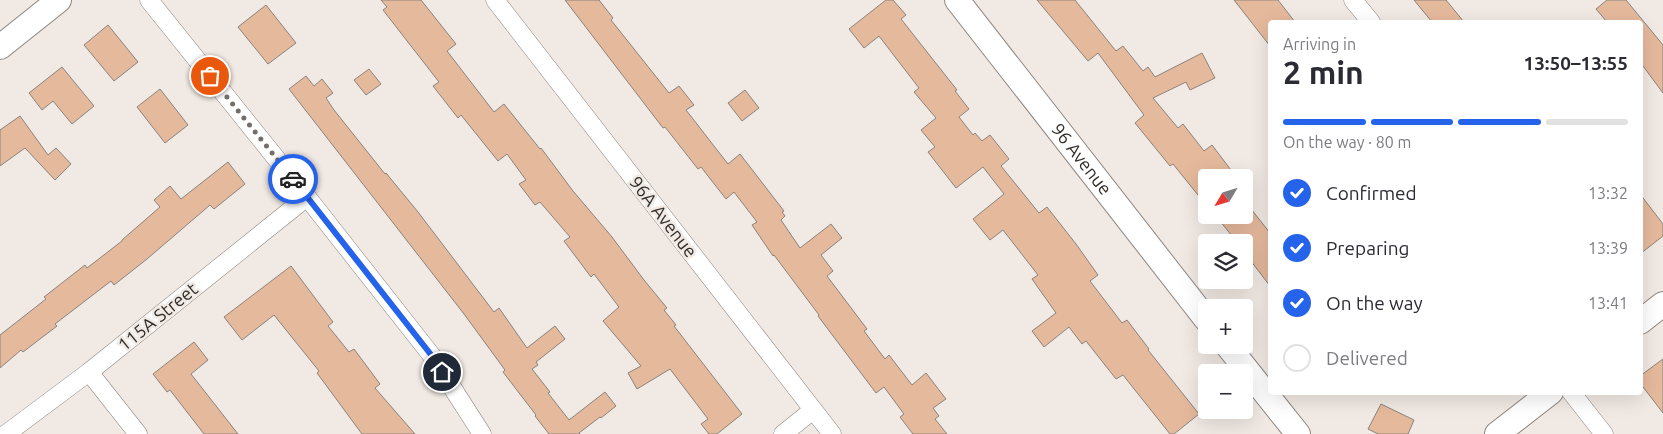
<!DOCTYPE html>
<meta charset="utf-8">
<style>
:root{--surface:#fff;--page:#f7f7f7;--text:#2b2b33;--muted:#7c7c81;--line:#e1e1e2;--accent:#2563eb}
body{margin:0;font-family:Ubuntu,sans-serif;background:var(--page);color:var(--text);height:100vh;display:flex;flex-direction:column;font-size:19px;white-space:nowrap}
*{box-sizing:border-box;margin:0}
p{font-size:16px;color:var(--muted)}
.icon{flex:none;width:28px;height:28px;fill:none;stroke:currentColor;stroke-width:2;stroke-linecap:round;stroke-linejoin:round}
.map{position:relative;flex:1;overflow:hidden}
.sheet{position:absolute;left:1268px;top:20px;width:375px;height:375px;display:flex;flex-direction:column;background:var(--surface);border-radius:5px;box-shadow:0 5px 20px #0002}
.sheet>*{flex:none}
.needle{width:32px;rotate:232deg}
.tools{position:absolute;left:1198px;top:169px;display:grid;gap:10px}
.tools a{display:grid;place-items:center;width:55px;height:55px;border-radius:5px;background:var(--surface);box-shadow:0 5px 20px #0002;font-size:25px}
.pin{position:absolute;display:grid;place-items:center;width:42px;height:42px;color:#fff;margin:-21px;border:2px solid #fff;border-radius:50%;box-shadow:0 1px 5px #0007}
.courier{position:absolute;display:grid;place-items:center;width:50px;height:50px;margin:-25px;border:4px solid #2563eb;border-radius:50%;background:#fff;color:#222;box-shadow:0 1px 6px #0007}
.overview em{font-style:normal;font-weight:700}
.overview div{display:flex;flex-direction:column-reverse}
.overview{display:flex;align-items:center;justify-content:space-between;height:85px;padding:0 15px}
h1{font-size:32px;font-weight:700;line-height:38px}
.bar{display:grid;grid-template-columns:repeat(4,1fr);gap:8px 5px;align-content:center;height:60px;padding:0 15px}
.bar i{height:6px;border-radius:4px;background:var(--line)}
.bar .active{background:var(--accent)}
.bar p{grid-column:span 4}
ol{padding:0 15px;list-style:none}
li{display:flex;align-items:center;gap:15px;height:55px}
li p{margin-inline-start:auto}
li .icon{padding:5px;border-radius:50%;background:var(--accent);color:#fff;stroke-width:4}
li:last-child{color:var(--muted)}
li i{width:28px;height:28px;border:2px solid var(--line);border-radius:50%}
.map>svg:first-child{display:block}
.building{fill:#e5b99c;stroke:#8b837e}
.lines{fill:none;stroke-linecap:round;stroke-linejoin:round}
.street-casing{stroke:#8d8581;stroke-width:19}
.secondary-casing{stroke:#8d8581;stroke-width:26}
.street{stroke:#fff;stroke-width:18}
.secondary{stroke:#fff;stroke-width:24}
.done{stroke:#736e6b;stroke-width:5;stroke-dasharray:0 9}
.route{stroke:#2563eb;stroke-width:6}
.labels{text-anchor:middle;stroke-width:5;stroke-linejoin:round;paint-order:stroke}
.street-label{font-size:18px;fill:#2f2c2a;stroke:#f1e9e3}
</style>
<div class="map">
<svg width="1663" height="434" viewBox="0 0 1663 434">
<rect width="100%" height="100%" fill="#f1e9e3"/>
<g class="building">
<polygon points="381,0 421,0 456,44 447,51 494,112 504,104 540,149 541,148 573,191 612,237 644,280 667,308 664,310 676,325 674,326 742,414 717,434 709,434 701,424 708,419 670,369 637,389 628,373 641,366 603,321 619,307 594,274 591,277 564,241 570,237 540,202 535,205 519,184 526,180 507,154 498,161 461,115 458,118 433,86 439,82 383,10 387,7"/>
<polygon points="565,0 599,0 613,18 611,20 669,93 679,86 694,105 686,110 728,164 740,154 784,211 782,212 785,216 781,220 800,248 831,224 842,238 821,255 833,271 827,276 867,329 864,331 885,359 889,355 912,385 926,373 946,399 933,408 939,416 935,419 947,434 913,434 900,417 904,414 884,387 876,393 818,316 819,315 774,255 773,256 752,225 757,222 734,192 726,199 701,167 698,169 665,127 663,128"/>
<polygon points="886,0 893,0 906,15 901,19 957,90 955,91 969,109 959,117 973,135 975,133 982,141 990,135 1009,159 1001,166 1039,213 1047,207 1076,244 1098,275 1090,281 1122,323 1127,320 1149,349 1148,350 1199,414 1174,434 1170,434 1123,375 1116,379 1086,341 1082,344 1069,327 1044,347 1032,331 1056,313 1032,279 1038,275 1003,230 990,240 973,219 1004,194 983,167 956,188 928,152 935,147 921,130 936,118 914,92 919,88 879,36 864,48 849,29"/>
<polygon points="1037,0 1075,0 1116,51 1123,46 1143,71 1148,67 1155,77 1202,53 1215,78 1190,90 1186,82 1153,98 1178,128 1183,124 1204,151 1212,145 1237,178 1206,178 1206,205 1173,164 1170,166 1135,123 1144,115 1098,53 1088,61"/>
<polygon points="1234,0 1278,0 1295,22 1270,22 1270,46"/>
<polygon points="1414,0 1446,0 1464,22 1432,22"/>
<polygon points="1607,0 1626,0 1663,45 1663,93 1640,62 1640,22 1607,22 1596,9"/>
<polygon points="266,5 296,43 268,64 238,27"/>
<polygon points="108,25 138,62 114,81 84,45"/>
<polygon points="62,67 94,106 72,124 53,101 42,110 29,93"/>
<polygon points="369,69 381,84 366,95 354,80"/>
<polygon points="306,76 314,86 322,79 333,93 326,98 334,110 385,174 386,173 418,212 494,312 499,308 527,348 555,326 565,339 536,362 538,365 532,369 550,392 548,393 569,420 605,392 616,406 601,418 600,417 579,433 580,434 549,434 535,416 536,415 503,372 505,370 464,314 289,89"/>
<polygon points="160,89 188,125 165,143 137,107"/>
<polygon points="745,90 759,108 742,121 728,103"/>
<polygon points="20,116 48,155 56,148 71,164 55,180 25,148 0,166 0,130"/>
<polygon points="228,162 245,184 214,209 210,205 147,259 114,285 111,281 55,324 57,326 23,352 21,350 0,368 0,335 46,299 44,297 85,265 87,268 122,241 122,240 160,207 154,200 170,186 181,199"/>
<polygon points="1640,194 1663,224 1663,236 1640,254"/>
<polygon points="1244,200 1270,233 1270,286 1244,252 1244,242 1237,242 1215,215 1244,215"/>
<polygon points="291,266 333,322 328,326 349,352 354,349 380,384 375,388 415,434 362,434 317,373 319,371 274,315 242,340 224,317"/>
<polygon points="194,342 208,360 191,374 238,434 204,434 170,390 167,392 153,374"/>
<polygon points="1663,359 1663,413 1640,383 1640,376"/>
<polygon points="1381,404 1414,420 1408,434 1378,434 1368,429"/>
</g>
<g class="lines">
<g class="street-casing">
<g id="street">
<polyline points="149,0 307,197 432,356 482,434"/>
<polyline points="495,0 832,434"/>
<polyline points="1353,0 1371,22"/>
<polyline points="89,372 138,434"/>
<polyline points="1571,392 1604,434"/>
<polyline points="6,434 89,372 307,197"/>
<polyline points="783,434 813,410"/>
</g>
</g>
<g class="secondary-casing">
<g id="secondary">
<path id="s1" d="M957,0L1206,319"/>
<polyline points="0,47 59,0"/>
<polyline points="1640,322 1663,304"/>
<polyline points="1227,345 1298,434"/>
<polyline points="1497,434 1551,392"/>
</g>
</g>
<use href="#street" class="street"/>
<use href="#secondary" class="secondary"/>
</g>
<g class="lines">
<polyline class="done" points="210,76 293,179"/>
<polyline class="route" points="293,179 432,356 442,372"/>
</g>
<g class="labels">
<g class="street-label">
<text dy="6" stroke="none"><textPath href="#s1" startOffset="202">96 Avenue</textPath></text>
<text transform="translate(663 217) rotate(52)" y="6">96A Avenue</text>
<text transform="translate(158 317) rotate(-39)" y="6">115A Street</text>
</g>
</g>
</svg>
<div class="tools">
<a><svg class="needle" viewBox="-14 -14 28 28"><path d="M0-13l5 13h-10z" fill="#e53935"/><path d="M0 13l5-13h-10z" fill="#7c7c81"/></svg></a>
<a><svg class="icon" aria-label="layers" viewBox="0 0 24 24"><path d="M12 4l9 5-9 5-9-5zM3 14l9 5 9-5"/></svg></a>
<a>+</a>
<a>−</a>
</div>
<div class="pin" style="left:210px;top:76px;background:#ea580c"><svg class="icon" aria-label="bag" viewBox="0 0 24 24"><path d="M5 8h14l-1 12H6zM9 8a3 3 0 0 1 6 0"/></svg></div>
<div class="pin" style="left:442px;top:372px;background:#1f2937"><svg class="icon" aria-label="home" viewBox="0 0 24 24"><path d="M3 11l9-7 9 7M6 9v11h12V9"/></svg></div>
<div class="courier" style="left:293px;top:179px"><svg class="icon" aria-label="car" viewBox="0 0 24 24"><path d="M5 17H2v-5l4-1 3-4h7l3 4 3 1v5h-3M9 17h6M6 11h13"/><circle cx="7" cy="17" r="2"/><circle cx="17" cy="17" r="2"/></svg></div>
<section class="sheet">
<div class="overview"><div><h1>2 min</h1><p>Arriving in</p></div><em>13:50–13:55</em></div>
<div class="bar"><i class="active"></i><i class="active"></i><i class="active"></i><i></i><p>On the way · 80 m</p></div>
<ol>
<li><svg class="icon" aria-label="check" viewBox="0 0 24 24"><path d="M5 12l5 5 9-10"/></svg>Confirmed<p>13:32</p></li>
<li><svg class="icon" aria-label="check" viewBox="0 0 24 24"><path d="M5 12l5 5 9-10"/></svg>Preparing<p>13:39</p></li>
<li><svg class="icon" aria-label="check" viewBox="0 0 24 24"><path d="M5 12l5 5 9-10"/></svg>On the way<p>13:41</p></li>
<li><i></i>Delivered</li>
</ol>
</section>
</div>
